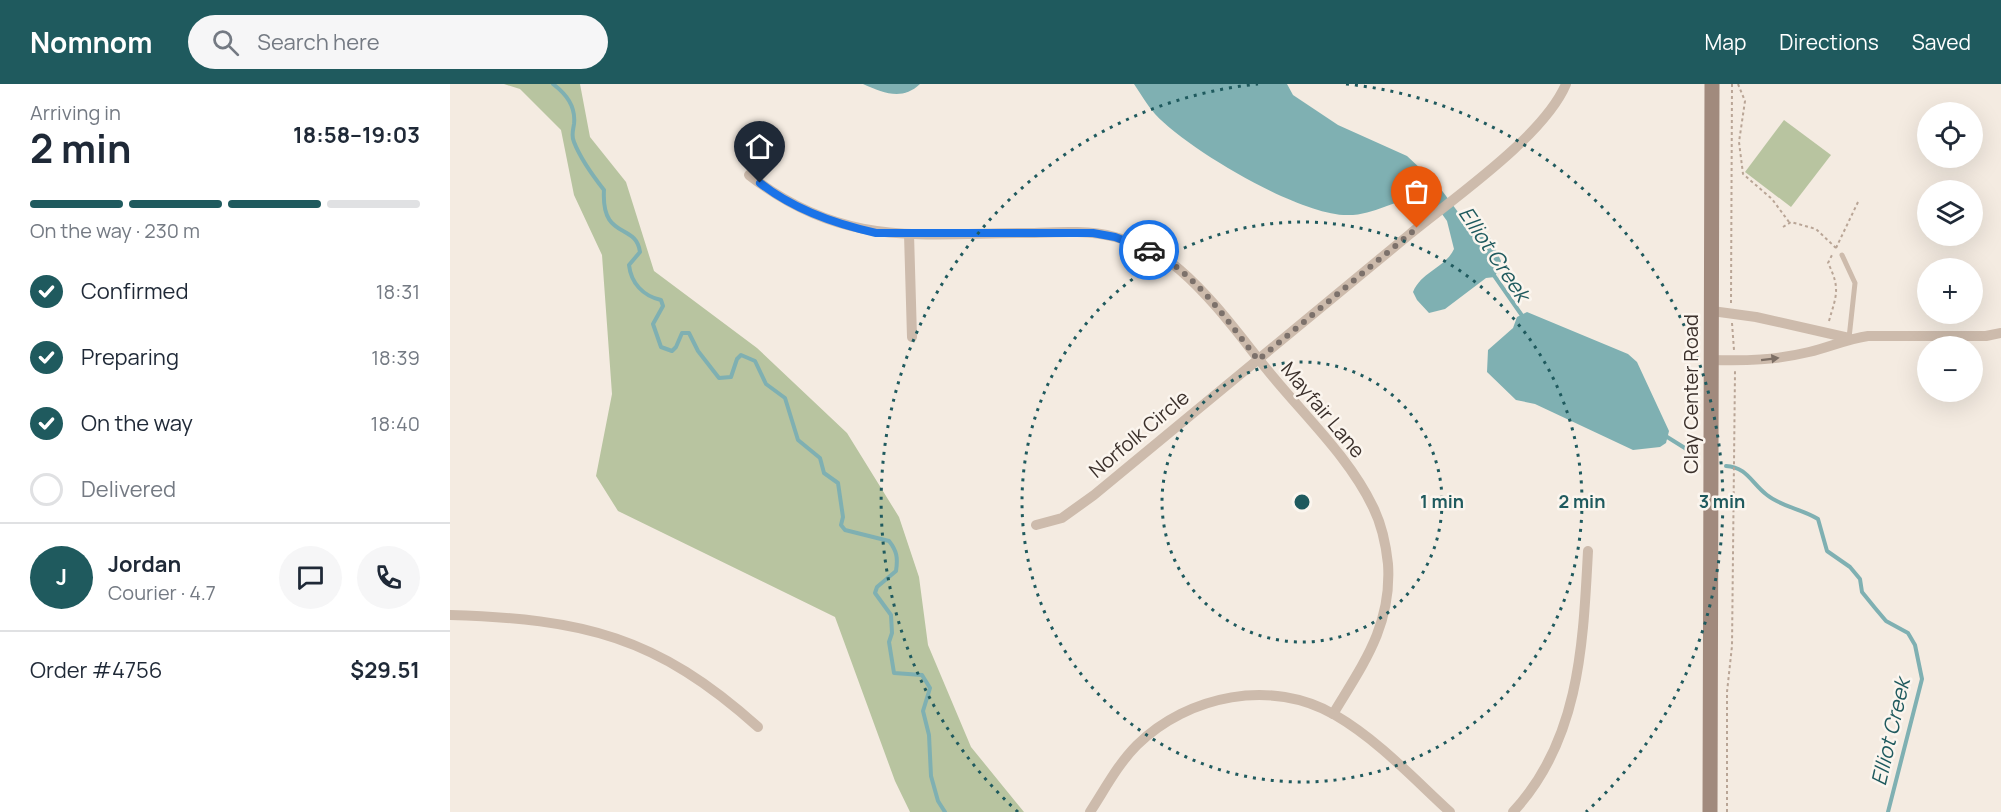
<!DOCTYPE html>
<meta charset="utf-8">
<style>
:root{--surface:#fff;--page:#f6f6f7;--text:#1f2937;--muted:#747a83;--line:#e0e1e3;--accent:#1f5a5e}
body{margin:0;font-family:Manrope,sans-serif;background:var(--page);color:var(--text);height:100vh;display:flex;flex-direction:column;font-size:22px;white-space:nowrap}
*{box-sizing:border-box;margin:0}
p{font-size:20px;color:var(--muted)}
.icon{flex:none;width:33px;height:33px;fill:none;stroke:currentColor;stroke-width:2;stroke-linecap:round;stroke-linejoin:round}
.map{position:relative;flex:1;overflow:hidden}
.drawer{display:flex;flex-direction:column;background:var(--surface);width:450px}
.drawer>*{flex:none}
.tools{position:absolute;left:1467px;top:18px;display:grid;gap:12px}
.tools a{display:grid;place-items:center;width:66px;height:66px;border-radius:50%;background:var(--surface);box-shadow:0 6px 24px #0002;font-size:30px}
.pin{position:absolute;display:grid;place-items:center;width:51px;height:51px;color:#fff;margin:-62px -26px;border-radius:50% 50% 50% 0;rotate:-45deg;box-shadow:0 0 6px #0007}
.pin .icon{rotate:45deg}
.courier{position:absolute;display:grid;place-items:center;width:60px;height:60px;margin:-30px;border:4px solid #1a73e8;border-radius:50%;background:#fff;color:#222;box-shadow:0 2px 8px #0007}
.summary em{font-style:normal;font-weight:700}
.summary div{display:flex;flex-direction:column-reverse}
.summary{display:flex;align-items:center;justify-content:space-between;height:102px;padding:0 30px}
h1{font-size:39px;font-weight:700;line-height:45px}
.bar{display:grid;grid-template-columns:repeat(4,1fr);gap:9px 6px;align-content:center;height:72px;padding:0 30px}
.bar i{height:8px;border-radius:4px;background:var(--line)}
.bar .active{background:var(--accent)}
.bar p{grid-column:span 4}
.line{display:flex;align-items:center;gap:15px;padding:0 30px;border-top:2px solid var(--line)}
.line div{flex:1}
.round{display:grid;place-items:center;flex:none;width:63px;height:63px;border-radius:32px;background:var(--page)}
ol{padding:0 30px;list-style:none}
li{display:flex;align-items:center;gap:18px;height:66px}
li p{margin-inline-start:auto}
li .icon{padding:6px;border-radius:50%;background:var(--accent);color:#fff;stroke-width:4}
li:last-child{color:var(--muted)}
li i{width:33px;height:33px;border:3px solid var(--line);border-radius:50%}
header{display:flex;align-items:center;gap:36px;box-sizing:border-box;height:84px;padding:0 30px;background:var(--accent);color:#fff}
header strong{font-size:28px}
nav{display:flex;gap:33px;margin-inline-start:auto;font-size:21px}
.search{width:420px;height:54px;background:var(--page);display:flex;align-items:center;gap:15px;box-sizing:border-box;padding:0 21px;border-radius:33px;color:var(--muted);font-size:22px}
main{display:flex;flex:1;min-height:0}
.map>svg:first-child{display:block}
.green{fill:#b8c4a0}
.water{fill:#7fb0b2}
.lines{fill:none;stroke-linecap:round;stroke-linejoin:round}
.stream{stroke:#7fb0b2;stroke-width:4}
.path{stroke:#b9a596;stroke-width:2;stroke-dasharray:3 3;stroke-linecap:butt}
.lane{stroke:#cdbbac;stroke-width:5}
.street{stroke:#cdbbac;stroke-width:10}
.secondary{stroke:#a18a7d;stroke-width:15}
.oneway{fill:#7d6f65}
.done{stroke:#7c716b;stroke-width:6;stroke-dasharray:0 10.8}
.route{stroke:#1a73e8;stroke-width:8}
.ring{fill:none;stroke:#1f5a5e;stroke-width:3;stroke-dasharray:3 6}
.labels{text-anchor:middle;stroke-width:5;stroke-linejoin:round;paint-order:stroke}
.street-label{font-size:20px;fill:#3b302b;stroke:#fbf5ee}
.water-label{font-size:21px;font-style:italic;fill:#1f5a5e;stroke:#fbf5ee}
.centre{fill:#1f5a5e;stroke:#fbf5ee;stroke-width:3}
.ring-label{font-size:18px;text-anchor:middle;font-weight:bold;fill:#1f5a5e;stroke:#fbf5ee;stroke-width:5;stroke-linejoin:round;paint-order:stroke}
</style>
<header>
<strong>Nomnom</strong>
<div class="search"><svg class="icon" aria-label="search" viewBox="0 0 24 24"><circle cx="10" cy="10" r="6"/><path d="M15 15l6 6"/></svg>Search here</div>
<nav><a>Map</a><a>Directions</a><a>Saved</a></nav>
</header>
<main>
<section class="drawer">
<div class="summary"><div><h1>2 min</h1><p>Arriving in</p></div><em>18:58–19:03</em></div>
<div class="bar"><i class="active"></i><i class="active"></i><i class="active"></i><i></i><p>On the way · 230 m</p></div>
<ol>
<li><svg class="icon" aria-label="check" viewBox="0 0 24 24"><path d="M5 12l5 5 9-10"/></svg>Confirmed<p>18:31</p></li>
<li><svg class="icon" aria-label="check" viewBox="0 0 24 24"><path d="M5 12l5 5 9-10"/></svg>Preparing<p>18:39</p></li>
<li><svg class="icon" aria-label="check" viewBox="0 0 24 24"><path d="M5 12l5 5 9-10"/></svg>On the way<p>18:40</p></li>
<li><i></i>Delivered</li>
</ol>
<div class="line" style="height:108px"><b class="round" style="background:var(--accent);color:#fff">J</b><div><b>Jordan</b><p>Courier · 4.7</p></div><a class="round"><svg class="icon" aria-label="chat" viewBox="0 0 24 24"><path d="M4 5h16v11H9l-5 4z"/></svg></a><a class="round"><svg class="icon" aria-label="phone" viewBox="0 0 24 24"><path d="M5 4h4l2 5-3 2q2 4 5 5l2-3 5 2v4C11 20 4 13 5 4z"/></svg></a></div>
<div class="line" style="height:78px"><div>Order #4756</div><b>$29.51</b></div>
</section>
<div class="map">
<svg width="1551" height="728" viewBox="0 0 1551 728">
<rect width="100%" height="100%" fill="#f4ebe1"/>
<g class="green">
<polygon points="54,0 130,0 140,53 176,98 204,187 307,264 397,349 449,433 469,493 478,561 521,663 574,728 460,728 445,697 385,533 168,427 146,392 162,310 152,171 124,111 111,46 70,5"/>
<polygon points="1334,36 1381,71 1341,123 1295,88"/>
</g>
<g class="water">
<path d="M413,0H470C452,17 434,9 413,0Z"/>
<path d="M684,0H837L843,11L888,41L957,72L987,100L1014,136L1038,149L1051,177L1045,193L1036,194L995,225L979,229L967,216L963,208C972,187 995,184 1004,165L997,137L982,116C947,110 930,131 898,131C850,132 737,65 705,30C697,21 691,10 684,0Z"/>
<polygon points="1077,228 1178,270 1187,278 1219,347 1216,359 1210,363 1183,366 1085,320 1066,316 1037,288 1038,266 1063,244 1067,233"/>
</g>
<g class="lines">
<g class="stream">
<path d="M103,0C116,10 126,22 124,40C123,47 121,52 124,58C131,76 143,92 154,106C151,157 186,138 190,168L179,181C181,199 193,212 211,216L213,222L203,240L211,263L222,267L226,263L232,249H239L248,267L269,294L281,293L287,275L291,271L305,277L316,300L335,314L348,356L370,374L374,389L388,399L393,433L391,441L395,446L439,457C447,467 448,474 446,487L427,503L425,509L441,531L442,549L439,558L444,589L472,591L480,604L473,627L479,651L481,692L488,717L495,728"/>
<polyline points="1043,190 1073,233"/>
<polyline points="1214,351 1246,371"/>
<path d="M1276,382C1297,383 1302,400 1317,411C1332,423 1352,425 1368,435L1377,467L1400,483L1410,495L1412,508L1425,524L1436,537L1458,549L1465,561L1472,595L1438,728"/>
</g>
<g class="path">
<polyline points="1288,0 1295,17 1289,58 1293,90 1322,115 1339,138"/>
<polyline points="1333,143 1341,138 1366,145 1386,164"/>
<polyline points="1386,164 1408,118"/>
<polyline points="1281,219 1282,0"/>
<path d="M1379,237C1386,212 1391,205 1378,179L1383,169"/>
<polyline points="1282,239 1284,266"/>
<polyline points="1277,728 1277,608 1282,562 1285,287"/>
</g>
<polyline class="lane" points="1392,171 1405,199 1399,254"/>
<g class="street">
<path d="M299,91C394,165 469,149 581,149C609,148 638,146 665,153C688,159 712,170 730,186C766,217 794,258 824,294C858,335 900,375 923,423C932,441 936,461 938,480C942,542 913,580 883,630"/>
<polyline points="459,150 462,253"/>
<polyline points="1262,227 1306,233 1399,254"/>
<path d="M1262,276C1296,277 1326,276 1359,268C1380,263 1397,255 1418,252H1536L1551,249"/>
<path d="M586,441L612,434L644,411C749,324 854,237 960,150C1005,113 1094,52 1116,0"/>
<path d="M0,531C133,535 207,552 308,643"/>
<path d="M640,728C655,705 668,680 687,661C738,611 822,594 885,631C928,656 964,695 1000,728"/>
<path d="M1063,728C1130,656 1133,560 1138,467"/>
</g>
<polyline class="secondary" points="1260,728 1262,0"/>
</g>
<defs><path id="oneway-solid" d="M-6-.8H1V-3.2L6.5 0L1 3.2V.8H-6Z" transform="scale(1.5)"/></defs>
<use class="oneway" href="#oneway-solid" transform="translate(1320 275) rotate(-7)"/>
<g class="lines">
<path class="done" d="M699,166C745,188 777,236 808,276L967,144"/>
<path class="route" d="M310,99C344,126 385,140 426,149H643L665,153L699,166"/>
</g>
<g class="ring">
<circle cx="852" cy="418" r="140"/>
<circle cx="852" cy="418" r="280"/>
<path d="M568 728A420 420 0 0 1 808 0M896 0A420 420 0 0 1 1136 728"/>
</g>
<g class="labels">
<g class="street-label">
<text transform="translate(1241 310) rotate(-90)" y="7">Clay Center Road</text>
<text transform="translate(873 326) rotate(50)" y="7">Mayfair Lane</text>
<text transform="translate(689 350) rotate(-40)" y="7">Norfolk Circle</text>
</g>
<g class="water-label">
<text transform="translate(1044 170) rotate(56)" y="7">Elliot Creek</text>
<text transform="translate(1441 648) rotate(-77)" y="7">Elliot Creek</text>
</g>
</g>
<circle cx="852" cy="418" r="9" class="centre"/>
<g class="ring-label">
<text x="992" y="424">1 min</text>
<text x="1132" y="424">2 min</text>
<text x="1272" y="424">3 min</text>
</g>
</svg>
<div class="tools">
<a><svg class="icon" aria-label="locate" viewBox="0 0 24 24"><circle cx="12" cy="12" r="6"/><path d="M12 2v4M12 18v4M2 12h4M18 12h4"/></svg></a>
<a><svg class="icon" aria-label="layers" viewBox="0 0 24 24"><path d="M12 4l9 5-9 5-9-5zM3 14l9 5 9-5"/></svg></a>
<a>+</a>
<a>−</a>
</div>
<div class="pin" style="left:967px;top:144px;background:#ea580c"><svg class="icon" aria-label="bag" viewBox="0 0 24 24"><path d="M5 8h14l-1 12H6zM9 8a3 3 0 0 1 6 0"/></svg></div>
<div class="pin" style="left:310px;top:99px;background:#1f2937"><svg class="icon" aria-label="home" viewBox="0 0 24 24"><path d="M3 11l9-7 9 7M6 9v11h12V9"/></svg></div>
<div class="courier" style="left:699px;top:166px"><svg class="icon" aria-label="car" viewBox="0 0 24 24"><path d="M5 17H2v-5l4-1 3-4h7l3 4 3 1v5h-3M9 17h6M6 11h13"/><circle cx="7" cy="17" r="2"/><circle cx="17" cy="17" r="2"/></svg></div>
</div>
</main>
